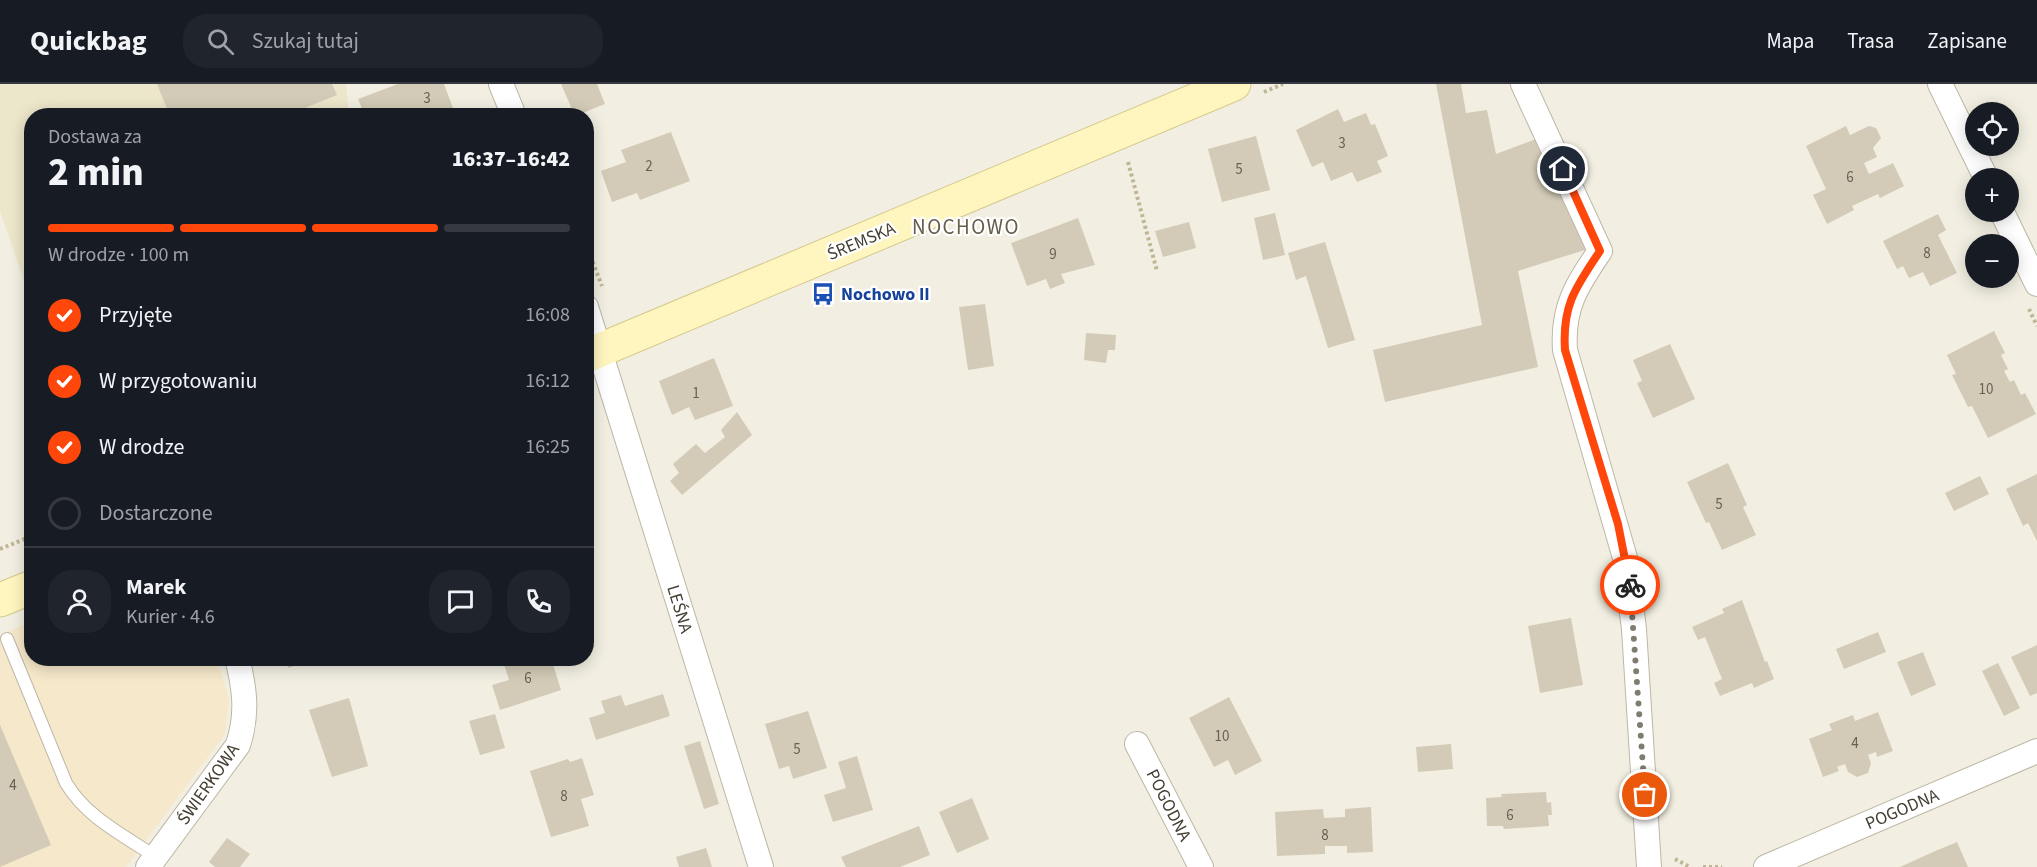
<!DOCTYPE html>
<html lang="pl">
<meta charset="utf-8">
<style>
:root{--surface:#171b24;--page:#20242c;--text:#f1f3f6;--muted:#9ea1a6;--line:#363941;--accent:#ff470c}
body{margin:0;font-family:"Source Sans 3",sans-serif;background:var(--page);color:var(--text);height:100vh;display:flex;flex-direction:column;font-size:22px;white-space:nowrap}
*{box-sizing:border-box;margin:0}
p{font-size:20px;color:var(--muted)}
.icon{flex:none;width:33px;height:33px;fill:none;stroke:currentColor;stroke-width:2;stroke-linecap:round;stroke-linejoin:round}
.map{position:relative;flex:1;overflow:hidden}
.details{position:absolute;left:24px;top:24px;width:570px;height:558px;display:flex;flex-direction:column;background:var(--surface);border-radius:24px;box-shadow:0 3px 15px #0003}
.details>*{flex:none}
.tools{position:absolute;left:1965px;top:18px;display:grid;gap:12px}
.tools a{display:grid;place-items:center;width:54px;height:54px;border-radius:50%;background:var(--surface);box-shadow:0 3px 15px #0003;font-size:30px}
.pin{position:absolute;display:grid;place-items:center;width:51px;height:51px;color:#fff;margin:-26px;border:3px solid #fff;border-radius:50%;box-shadow:0 2px 6px #0007}
.courier{position:absolute;display:grid;place-items:center;width:60px;height:60px;margin:-30px;border:4px solid #ff470c;border-radius:50%;background:#fff;color:#222;box-shadow:0 2px 8px #0007}
.head em{font-style:normal;font-weight:800}
.head div{display:flex;flex-direction:column-reverse}
.head{display:flex;align-items:center;justify-content:space-between;height:102px;padding:0 24px}
h1{font-size:39px;font-weight:800;line-height:45px}
.bar{display:grid;grid-template-columns:repeat(4,1fr);gap:9px 6px;align-content:center;height:72px;padding:0 24px}
.bar i{height:8px;border-radius:4px;background:var(--line)}
.bar .on{background:var(--accent)}
.bar p{grid-column:span 4}
.line{display:flex;align-items:center;gap:15px;padding:0 24px;border-top:2px solid var(--line)}
.line div{flex:1}
.round{display:grid;place-items:center;flex:none;width:63px;height:63px;border-radius:24px;background:var(--page)}
ol{padding:0 24px;list-style:none}
li{display:flex;align-items:center;gap:18px;height:66px}
li p{margin-inline-start:auto}
li .icon{padding:6px;border-radius:50%;background:var(--accent);color:#fff;stroke-width:4}
li:last-child{color:var(--muted)}
li i{width:33px;height:33px;border:3px solid var(--line);border-radius:50%}
header{display:flex;align-items:center;gap:36px;box-sizing:border-box;height:84px;padding:0 30px;background:var(--surface);border-bottom:2px solid var(--line)}
header strong{font-size:28px}
nav{display:flex;gap:33px;margin-inline-start:auto;font-size:21px}
.search{width:420px;height:54px;background:var(--page);display:flex;align-items:center;gap:15px;box-sizing:border-box;padding:0 21px;border-radius:24px;color:var(--muted);font-size:22px}
.map>svg:first-child{display:block}
.commercial{fill:#f6e8ca}
.education{fill:#ece6ca}
.building{fill:#d3cbb7}
.lines{fill:none;stroke-linecap:round;stroke-linejoin:round}
.service-casing{stroke:#bdb7a4;stroke-width:14}
.minor-casing{stroke:#bdb7a4;stroke-width:26}
.secondary-casing{stroke:#d4c98e;stroke-width:35}
.path{stroke:#c0b594;stroke-width:4;stroke-dasharray:3 3;stroke-linecap:butt}
.service{stroke:#fff;stroke-width:12}
.minor{stroke:#fff;stroke-width:24}
.secondary{stroke:#fff6bf;stroke-width:33}
.done{stroke:#807c70;stroke-width:6;stroke-dasharray:0 10.8}
.route{stroke:#ff470c;stroke-width:8}
.labels{text-anchor:middle;stroke-width:4.5;stroke-linejoin:round;paint-order:stroke}
.number-label{font-size:15px;fill:#676153}
.street-label{font-size:18px;fill:#433e32;stroke:#fff}
.transit-label{font-size:18px;font-weight:bold;fill:#164399;stroke:#fff;text-anchor:start}
.quarter-label{font-size:21px;letter-spacing:1.5px;fill:#675e49;stroke:#fff}
</style>
<header>
<strong>Quickbag</strong>
<div class="search"><svg class="icon" aria-label="search" viewBox="0 0 24 24"><circle cx="10" cy="10" r="6"/><path d="M15 15l6 6"/></svg>Szukaj tutaj</div>
<nav><a>Mapa</a><a>Trasa</a><a>Zapisane</a></nav>
</header>
<div class="map">
<svg width="2037" height="783" viewBox="0 0 2037 783">
<rect width="100%" height="100%" fill="#f2efe2"/>
<polygon class="commercial" points="31,538 32,574 217,575 229,614 225,650 126,783 0,783 0,551"/>
<polygon class="education" points="0,0 346,0 349,31 32,32 31,217 0,127"/>
<g class="building">
<polygon points="157,0 332,0 337,11 285,32 170,32"/>
<polygon points="398,0 444,0 453,24 433,32 365,32 358,15"/>
<polygon points="561,0 597,0 605,20 575,32"/>
<polygon points="1436,0 1461,0 1466,29 1487,26 1496,70 1536,55 1588,165 1518,187 1538,283 1385,318 1373,266 1482,241"/>
<polygon points="1338,25 1344,38 1366,29 1371,41 1375,40 1388,72 1377,77 1382,88 1357,98 1352,88 1331,97 1323,78 1312,83 1296,46"/>
<polygon points="1846,42 1850,51 1869,42 1876,44 1881,54 1873,64 1877,73 1864,79 1869,90 1893,79 1904,102 1880,114 1878,110 1852,122 1854,126 1827,140 1813,111 1826,105 1806,62"/>
<polygon points="671,48 690,97 640,116 637,109 612,118 601,87 626,78 621,66"/>
<polygon points="1256,52 1270,106 1222,118 1208,65"/>
<polygon points="1275,129 1285,171 1263,176 1254,134"/>
<polygon points="1938,130 1946,146 1938,151 1957,189 1930,202 1923,188 1909,194 1903,182 1897,185 1883,157"/>
<polygon points="1078,134 1095,181 1061,190 1065,199 1050,205 1046,195 1027,202 1011,159"/>
<polygon points="1189,138 1196,164 1163,173 1155,147"/>
<polygon points="1325,158 1355,256 1328,264 1306,192 1296,196 1288,169"/>
<polygon points="985,220 994,282 968,286 959,223"/>
<polygon points="1994,247 2005,269 2001,271 2008,285 2004,287 2010,298 2014,296 2021,311 2025,309 2036,330 1988,354 1972,322 1968,323 1952,291 1956,290 1947,271"/>
<polygon points="1086,249 1116,251 1115,266 1108,266 1106,279 1084,276"/>
<polygon points="1670,260 1695,315 1653,334 1637,299 1642,297 1633,276"/>
<polygon points="714,274 733,322 695,336 689,323 672,331 659,297"/>
<polygon points="737,328 752,351 682,411 670,397 679,389 673,380 696,360 705,369 725,353 721,346"/>
<polygon points="1728,379 1747,421 1743,423 1756,451 1722,466 1709,438 1706,439 1687,398"/>
<polygon points="2037,390 2037,457 2028,439 2023,442 2006,405"/>
<polygon points="1980,392 1989,410 1954,427 1945,409"/>
<polygon points="1742,516 1765,578 1767,577 1774,595 1754,604 1752,599 1720,612 1714,599 1722,595 1705,553 1698,556 1692,543 1724,529 1722,525"/>
<polygon points="1571,534 1583,601 1540,609 1528,542"/>
<polygon points="1878,548 1886,568 1844,585 1836,565"/>
<polygon points="2037,561 2037,609 2030,612 2011,573"/>
<polygon points="1923,568 1936,601 1911,612 1897,578"/>
<polygon points="286,574 316,574 316,575 288,584"/>
<polygon points="502,574 551,574 561,606 500,626 492,601 509,596"/>
<polygon points="1998,579 2020,624 2004,632 1982,587"/>
<polygon points="663,610 670,632 596,656 589,634 605,629 601,617 621,611 625,622"/>
<polygon points="1229,613 1262,677 1235,691 1228,676 1214,683 1189,634"/>
<polygon points="349,614 368,682 332,693 309,626"/>
<polygon points="808,627 827,684 793,695 789,682 779,685 765,640"/>
<polygon points="1878,628 1893,667 1877,673 1876,668 1868,671 1871,679 1868,689 1857,693 1848,688 1845,680 1837,683 1839,687 1823,693 1809,655 1832,646 1829,640 1853,631 1855,637"/>
<polygon points="495,630 505,664 480,671 469,637"/>
<polygon points="0,641 51,761 0,783"/>
<polygon points="700,657 719,720 704,725 684,662"/>
<polygon points="1451,660 1453,685 1418,688 1416,663"/>
<polygon points="857,672 873,726 833,738 824,711 846,704 838,678"/>
<polygon points="582,674 594,711 581,715 589,742 551,753 530,687 568,675 570,678"/>
<polygon points="1546,708 1547,719 1551,718 1552,731 1548,731 1549,742 1504,745 1503,742 1487,742 1486,714 1502,713 1501,710"/>
<polygon points="972,714 989,755 957,769 939,728"/>
<polygon points="1371,723 1373,768 1347,769 1347,762 1325,762 1325,770 1277,772 1275,728 1323,725 1324,734 1345,733 1345,725"/>
<polygon points="919,742 930,771 900,783 846,783 841,773"/>
<polygon points="227,754 250,770 240,783 215,783 209,778"/>
<polygon points="1957,758 1968,783 1900,783 1933,768"/>
<polygon points="706,764 712,783 679,783 676,773"/>
</g>
<g class="lines">
<g class="service-casing">
<path id="service" d="M7,555L66,699C86,733 123,751 156,773"/>
</g>
<g class="minor-casing">
<g id="minor">
<polyline points="501,0 514,32"/>
<path d="M1523,0L1600,167C1577,201 1562,223 1565,266L1625,474L1634,545L1649,783"/>
<polyline points="1940,0 1986,94"/>
<polyline points="2002,128 2037,200"/>
<polyline points="586,223 761,783"/>
<polyline points="1137,660 1201,783"/>
<path d="M148,783L238,661C248,630 245,605 237,574"/>
<polyline points="1766,783 2037,667"/>
</g>
</g>
<g class="secondary-casing">
<g id="secondary">
<polyline points="586,272 1234,0"/>
<polyline points="0,516 32,503"/>
</g>
</g>
<g class="path">
<polyline points="1264,8 1283,0"/>
<polyline points="1128,78 1157,187"/>
<polyline points="586,161 602,202"/>
<polyline points="2029,225 2037,242"/>
<polyline points="0,465 32,452"/>
<polyline points="1675,775 1690,783"/>
<polyline points="1703,783 1722,783"/>
</g>
<use href="#service" class="service"/>
<use href="#minor" class="minor"/>
<use href="#secondary" class="secondary"/>
</g>
<g class="lines">
<polyline class="done" points="1630,501 1645,711"/>
<path class="route" d="M1563,85L1600,167C1576,203 1562,221 1565,266L1618,440L1630,501"/>
</g>
<defs>
<g id="bus-bare" transform="scale(1.8)"><path d="M-5-6H5V4H4V6H2V4H-2V6H-4V4H-5ZM-3.5-4V0h7V-4ZM-3.5 1.2v1.5H-2V1.2ZM2 1.2v1.5H3.5V1.2Z" fill="#1a4fb4" stroke="#fff" stroke-width="2.5" paint-order="stroke"/></g>
</defs>
<g fill-rule="evenodd">
<use href="#bus-bare" x="823" y="210"/>
</g>
<g class="labels">
<g class="number-label">
<text x="427" y="19">3</text>
<text x="1342" y="64">3</text>
<text x="649" y="87">2</text>
<text x="1239" y="90">5</text>
<text x="1850" y="98">6</text>
<text x="1927" y="174">8</text>
<text x="1053" y="175">9</text>
<text x="1986" y="310">10</text>
<text x="696" y="314">1</text>
<text x="1719" y="425">5</text>
<text x="528" y="599">6</text>
<text x="1222" y="657">10</text>
<text x="1855" y="664">4</text>
<text x="797" y="670">5</text>
<text x="13" y="706">4</text>
<text x="564" y="717">8</text>
<text x="1510" y="736">6</text>
<text x="1325" y="756">8</text>
</g>
<g class="street-label">
<text transform="translate(861 157) rotate(-23)" y="6">ŚREMSKA</text>
<text transform="translate(680 525) rotate(73)" y="6">LEŚNA</text>
<text transform="translate(208 700) rotate(-55)" y="6">ŚWIERKOWA</text>
<text transform="translate(1169 721) rotate(63)" y="6">POGODNA</text>
<text transform="translate(1902 725) rotate(-23)" y="6">POGODNA</text>
</g>
<g class="transit-label">
<text x="841" y="216">Nochowo II</text>
</g>
<g class="quarter-label">
<text x="966" y="150">NOCHOWO</text>
</g>
</g>
</svg>
<div class="tools">
<a><svg class="icon" aria-label="locate" viewBox="0 0 24 24"><circle cx="12" cy="12" r="6"/><path d="M12 2v4M12 18v4M2 12h4M18 12h4"/></svg></a>
<a>+</a>
<a>−</a>
</div>
<div class="pin" style="left:1645px;top:711px;background:#ea580c"><svg class="icon" aria-label="bag" viewBox="0 0 24 24"><path d="M5 8h14l-1 12H6zM9 8a3 3 0 0 1 6 0"/></svg></div>
<div class="pin" style="left:1563px;top:85px;background:#1f2937"><svg class="icon" aria-label="home" viewBox="0 0 24 24"><path d="M3 11l9-7 9 7M6 9v11h12V9"/></svg></div>
<div class="courier" style="left:1630px;top:501px"><svg class="icon" aria-label="bike" viewBox="0 0 24 24"><circle cx="6" cy="16" r="4"/><circle cx="18" cy="16" r="4"/><path d="M6 16l4-8h5l3 8M10 8l3 8H6M13 5h3"/></svg></div>
<section class="details">
<div class="head"><div><h1>2 min</h1><p>Dostawa za</p></div><em>16:37–16:42</em></div>
<div class="bar"><i class="on"></i><i class="on"></i><i class="on"></i><i></i><p>W drodze · 100 m</p></div>
<ol>
<li><svg class="icon" aria-label="check" viewBox="0 0 24 24"><path d="M5 12l5 5 9-10"/></svg>Przyjęte<p>16:08</p></li>
<li><svg class="icon" aria-label="check" viewBox="0 0 24 24"><path d="M5 12l5 5 9-10"/></svg>W przygotowaniu<p>16:12</p></li>
<li><svg class="icon" aria-label="check" viewBox="0 0 24 24"><path d="M5 12l5 5 9-10"/></svg>W drodze<p>16:25</p></li>
<li><i></i>Dostarczone</li>
</ol>
<div class="line" style="height:108px"><a class="round"><svg class="icon" aria-label="person" viewBox="0 0 24 24"><circle cx="12" cy="8" r="4"/><path d="M4 21q1-7 8-7t8 7"/></svg></a><div><b>Marek</b><p>Kurier · 4.6</p></div><a class="round"><svg class="icon" aria-label="chat" viewBox="0 0 24 24"><path d="M4 5h16v11H9l-5 4z"/></svg></a><a class="round"><svg class="icon" aria-label="phone" viewBox="0 0 24 24"><path d="M5 4h4l2 5-3 2q2 4 5 5l2-3 5 2v4C11 20 4 13 5 4z"/></svg></a></div>
</section>
</div>
